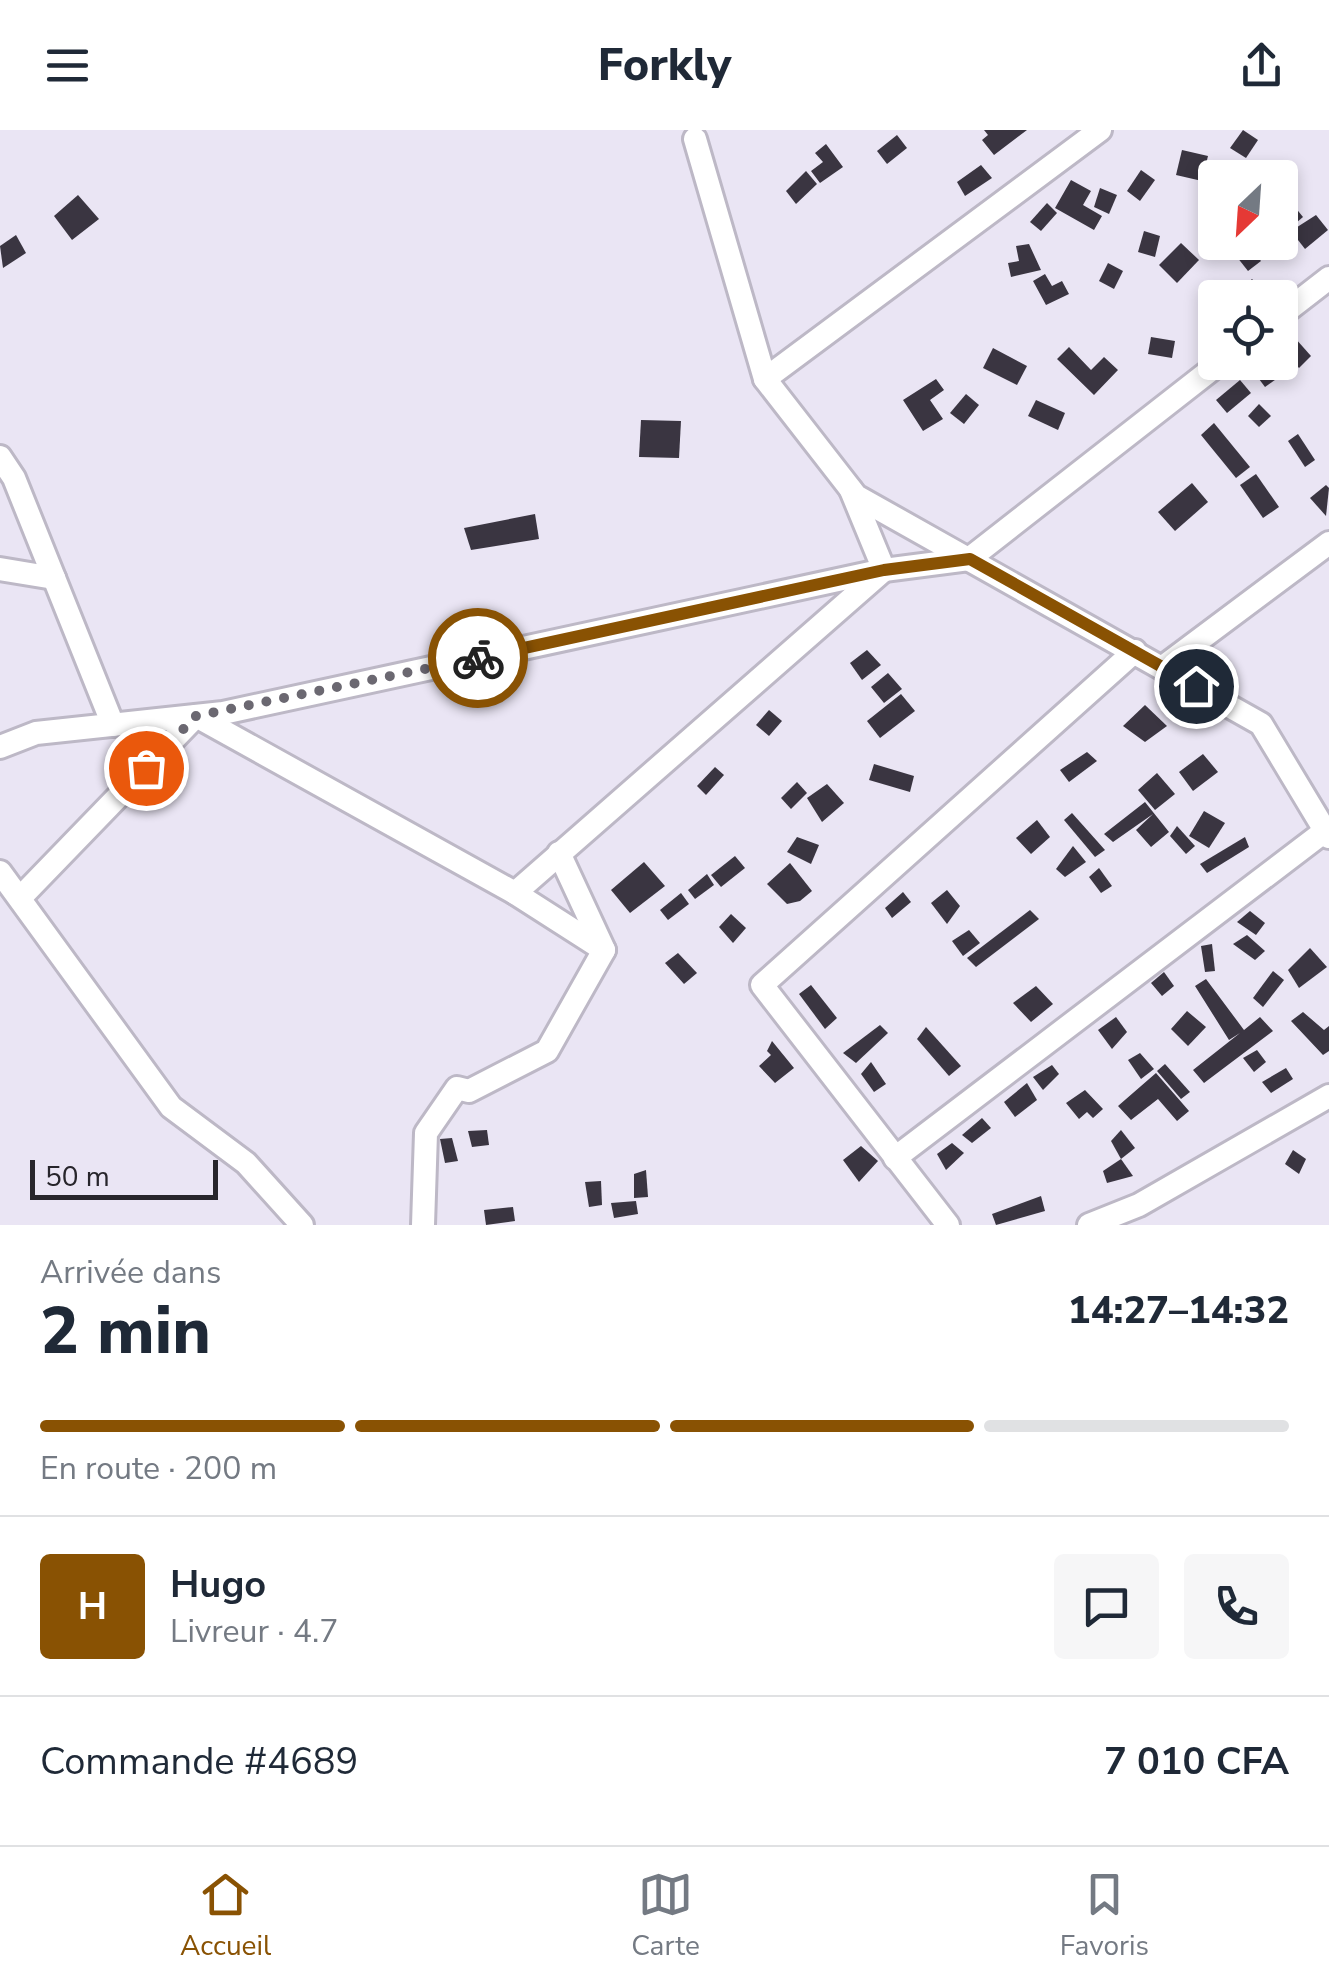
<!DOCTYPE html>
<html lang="fr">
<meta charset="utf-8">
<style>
:root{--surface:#fff;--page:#f6f6f7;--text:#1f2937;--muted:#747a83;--line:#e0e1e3;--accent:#895203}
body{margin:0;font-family:"Nunito Sans",sans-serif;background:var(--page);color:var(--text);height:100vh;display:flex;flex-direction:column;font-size:38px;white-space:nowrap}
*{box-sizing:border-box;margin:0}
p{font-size:32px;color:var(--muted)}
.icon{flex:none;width:55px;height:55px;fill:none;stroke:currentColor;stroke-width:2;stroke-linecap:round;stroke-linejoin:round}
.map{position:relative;height:1095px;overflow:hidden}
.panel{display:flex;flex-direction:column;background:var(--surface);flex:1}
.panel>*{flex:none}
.needle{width:65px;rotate:205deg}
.tools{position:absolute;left:1198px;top:30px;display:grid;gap:20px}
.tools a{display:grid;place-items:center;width:100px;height:100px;border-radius:10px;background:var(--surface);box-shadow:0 5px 15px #0003;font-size:50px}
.scale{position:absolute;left:30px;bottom:25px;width:188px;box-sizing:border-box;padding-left:10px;border:5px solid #27252b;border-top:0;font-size:28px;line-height:35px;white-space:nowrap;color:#27252b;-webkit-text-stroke:8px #eae5f4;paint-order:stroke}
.pin{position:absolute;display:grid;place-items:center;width:85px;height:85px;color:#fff;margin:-42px;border:5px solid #fff;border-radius:50%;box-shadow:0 2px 10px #0007}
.courier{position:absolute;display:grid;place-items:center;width:100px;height:100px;margin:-50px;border:8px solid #895203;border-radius:50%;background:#fff;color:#222;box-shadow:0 2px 12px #0007}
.headline em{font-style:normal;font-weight:800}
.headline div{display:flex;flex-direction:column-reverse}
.headline{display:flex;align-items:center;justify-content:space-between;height:170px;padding:0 40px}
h1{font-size:65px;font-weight:800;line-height:75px}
.bar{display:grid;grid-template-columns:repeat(4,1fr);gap:15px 10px;align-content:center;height:120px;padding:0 40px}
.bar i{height:12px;border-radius:8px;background:var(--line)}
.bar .selected{background:var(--accent)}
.bar p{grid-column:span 4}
.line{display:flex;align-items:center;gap:25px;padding:0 40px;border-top:2px solid var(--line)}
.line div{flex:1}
.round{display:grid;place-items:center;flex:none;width:105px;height:105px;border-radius:10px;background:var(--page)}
header{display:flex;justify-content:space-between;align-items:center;height:130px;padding:0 40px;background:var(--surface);font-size:45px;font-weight:800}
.tab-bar{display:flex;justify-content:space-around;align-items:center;height:140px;border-top:2px solid var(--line);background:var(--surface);font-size:28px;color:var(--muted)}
.tab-bar a{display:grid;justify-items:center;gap:5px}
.tab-bar .selected{color:var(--accent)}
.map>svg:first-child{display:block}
.building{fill:#3a3541}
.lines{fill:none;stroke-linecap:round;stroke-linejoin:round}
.minor-casing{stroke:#bdb8c6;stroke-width:28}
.minor{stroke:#fff;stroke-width:22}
.done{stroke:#6b6871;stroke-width:10;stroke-dasharray:0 18}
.route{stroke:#895203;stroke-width:12}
</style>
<header><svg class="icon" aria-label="menu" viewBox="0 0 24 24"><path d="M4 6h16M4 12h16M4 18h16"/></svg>Forkly<svg class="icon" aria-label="share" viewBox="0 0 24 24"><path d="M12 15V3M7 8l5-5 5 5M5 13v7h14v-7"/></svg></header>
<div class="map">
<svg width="1329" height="1095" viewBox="0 0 1329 1095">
<rect width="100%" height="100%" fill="#eae5f4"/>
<g class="building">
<polygon points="984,0 1027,0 994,25 982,10 988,5"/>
<polygon points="1243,0 1258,10 1246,28 1230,18"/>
<polygon points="897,5 907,18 887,34 877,21"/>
<polygon points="826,14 843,37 820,53 811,41 823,32 815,23"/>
<polygon points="1182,20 1208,26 1202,51 1176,45"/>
<polygon points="981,35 992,48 965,66 957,52"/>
<polygon points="1141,40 1155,50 1140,71 1127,61"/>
<polygon points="806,41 817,54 796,74 786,61"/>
<polygon points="1071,50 1091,61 1083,75 1102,86 1094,100 1055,78"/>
<polygon points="1100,58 1117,65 1109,84 1094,77"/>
<polygon points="78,65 99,89 72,110 54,86"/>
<polygon points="1286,66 1303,87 1289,99 1280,89 1280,71"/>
<polygon points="1047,73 1057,83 1041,101 1030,92"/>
<polygon points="1316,85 1328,100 1305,119 1291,101"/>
<polygon points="1144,101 1160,106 1155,127 1138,122"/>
<polygon points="16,105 26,123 3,138 0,116"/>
<polygon points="1181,113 1199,130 1177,153 1159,135"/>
<polygon points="1246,113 1261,131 1248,141 1233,122"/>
<polygon points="1029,114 1041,140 1011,147 1008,133 1019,131 1016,116"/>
<polygon points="1108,133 1123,141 1114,159 1099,151"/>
<polygon points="1045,144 1052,156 1062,151 1069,164 1046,175 1033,151"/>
<polygon points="1252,149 1270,168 1238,168 1235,165"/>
<polygon points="1151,207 1175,211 1172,228 1148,224"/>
<polygon points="1295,208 1311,226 1299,238 1282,220"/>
<polygon points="1069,217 1091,240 1104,227 1118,240 1094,265 1057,229"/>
<polygon points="993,218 1027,236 1017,255 983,238"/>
<polygon points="1268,233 1279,247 1265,257 1253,241"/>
<polygon points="936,249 944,260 930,270 943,289 923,301 903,270"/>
<polygon points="1240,250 1251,263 1227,283 1216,270"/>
<polygon points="966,264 979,275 964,294 950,283"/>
<polygon points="1036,270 1065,283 1058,300 1028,286"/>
<polygon points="1259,274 1271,286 1259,297 1248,286"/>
<polygon points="641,290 681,291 679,328 639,327"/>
<polygon points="1214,293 1250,337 1236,348 1201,305"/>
<polygon points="1298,304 1315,330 1305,337 1288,311"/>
<polygon points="1256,344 1279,377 1263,388 1240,355"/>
<polygon points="1192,353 1208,372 1175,401 1158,382"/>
<polygon points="1326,355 1329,358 1326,386 1310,368"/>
<polygon points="535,384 539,409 471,420 464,398"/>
<polygon points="867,520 881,535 862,550 850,533"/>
<polygon points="888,543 902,559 884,573 871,557"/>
<polygon points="901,564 915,581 880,608 867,591"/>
<polygon points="1145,575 1167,596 1145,612 1123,596"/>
<polygon points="769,580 782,591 769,606 756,595"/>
<polygon points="1087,622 1097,631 1069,652 1060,640"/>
<polygon points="1203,624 1218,642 1193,661 1179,642"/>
<polygon points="874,634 914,646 910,662 869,650"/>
<polygon points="715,637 724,645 706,665 697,656"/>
<polygon points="1157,643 1175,664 1155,680 1138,660"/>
<polygon points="797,652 807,663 791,679 781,668"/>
<polygon points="827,654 844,673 822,692 807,668"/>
<polygon points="1145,672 1169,702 1151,717 1136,700 1153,684 1113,712 1104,704"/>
<polygon points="1204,681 1225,693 1209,718 1189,706"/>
<polygon points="1072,683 1105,720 1095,727 1064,690"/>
<polygon points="1037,690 1050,707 1031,724 1016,708"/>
<polygon points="1177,696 1195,716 1186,724 1170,706"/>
<polygon points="797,707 819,715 811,734 787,722"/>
<polygon points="1245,707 1249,717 1207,743 1200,734"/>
<polygon points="1073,716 1086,732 1065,747 1056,739"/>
<polygon points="735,726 745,738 721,757 711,745"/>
<polygon points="644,732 665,756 630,783 611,760"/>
<polygon points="790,733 812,761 800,771 787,774 767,754"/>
<polygon points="1099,738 1112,756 1101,763 1089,747"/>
<polygon points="707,744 714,755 695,769 688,760"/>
<polygon points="947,760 960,776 947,794 931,773"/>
<polygon points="903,762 911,772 892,788 885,778"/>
<polygon points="681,763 689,774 668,790 660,780"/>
<polygon points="1030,780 1039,789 976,837 967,828"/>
<polygon points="1250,781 1265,793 1256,805 1237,792"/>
<polygon points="731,784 746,798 733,813 719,797"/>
<polygon points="969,800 980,813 963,826 952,811"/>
<polygon points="1247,805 1265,821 1255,830 1233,814"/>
<polygon points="1212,814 1215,841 1205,842 1201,816"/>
<polygon points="1310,818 1327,837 1299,858 1288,840"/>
<polygon points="678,823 697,843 684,854 665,833"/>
<polygon points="1273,841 1284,850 1263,877 1253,868"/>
<polygon points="1164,842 1174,856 1162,866 1151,853"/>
<polygon points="1206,849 1244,900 1260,887 1273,901 1204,953 1193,940 1240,903 1229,910 1195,856"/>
<polygon points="811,855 837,888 825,899 799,864"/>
<polygon points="1036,856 1053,874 1031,892 1013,873"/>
<polygon points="1187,881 1206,897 1188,916 1171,899"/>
<polygon points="1303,882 1324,900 1329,896 1329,921 1323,925 1291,891"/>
<polygon points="1116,887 1127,902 1112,919 1098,900"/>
<polygon points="880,895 888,903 856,933 843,923"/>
<polygon points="926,897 961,936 949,946 917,909"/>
<polygon points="772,911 794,938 775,953 759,936 771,925 767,921"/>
<polygon points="1257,920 1266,932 1254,942 1243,928"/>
<polygon points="1140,923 1154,939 1141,949 1128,930"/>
<polygon points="871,932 886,954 874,962 861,944"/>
<polygon points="1165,934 1190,962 1181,969 1157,941"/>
<polygon points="1052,935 1059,944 1043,960 1033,947"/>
<polygon points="1286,938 1293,949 1271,963 1262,952"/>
<polygon points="1156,943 1189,981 1177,991 1158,969 1131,990 1118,976"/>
<polygon points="1027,953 1037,970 1015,987 1004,972"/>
<polygon points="1085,960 1103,979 1093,988 1087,982 1079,989 1066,973"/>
<polygon points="982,988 991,998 972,1013 962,1005"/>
<polygon points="487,1000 489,1015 472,1017 468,1001"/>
<polygon points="1121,1000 1135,1018 1121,1029 1111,1011"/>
<polygon points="452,1008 458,1031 445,1033 440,1009"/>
<polygon points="952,1013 964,1023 946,1040 937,1024"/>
<polygon points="861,1016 878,1031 859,1052 843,1030"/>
<polygon points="1293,1020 1306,1029 1299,1044 1285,1034"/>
<polygon points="1121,1029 1133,1046 1107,1053 1103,1041"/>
<polygon points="646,1040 648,1067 634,1068 634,1044"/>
<polygon points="601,1051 602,1075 589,1077 585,1052"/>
<polygon points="1041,1066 1045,1081 996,1095 992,1084"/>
<polygon points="636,1071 638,1084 614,1088 611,1073"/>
<polygon points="513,1077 515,1091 486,1095 484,1080"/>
</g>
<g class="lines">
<g class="minor-casing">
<g id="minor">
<polyline points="695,9 765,249 856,366 1261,594 1329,707"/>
<polyline points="1280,186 1329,148"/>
<polyline points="765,249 1100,0"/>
<polyline points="0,327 14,348 113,595"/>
<polyline points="0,439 54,448"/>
<polyline points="1163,537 1329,413"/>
<polyline points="0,617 36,603 223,583 884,440 969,429 1221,232"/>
<polyline points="0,742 171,977 246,1033 302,1095"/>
<polyline points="515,763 884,440 851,360"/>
<polyline points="20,768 196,586 515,763 604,820"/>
<polyline points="895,1028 1325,701"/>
<polyline points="423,1095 426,1003 457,958 469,961 547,921 604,820 559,723"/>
<polyline points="948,1095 762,855 1135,521"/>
<polyline points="1089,1095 1139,1075 1329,966"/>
</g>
</g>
<use href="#minor" class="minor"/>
</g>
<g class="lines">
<polyline class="done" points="146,638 196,586 478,528"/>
<polyline class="route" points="478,528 884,440 970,429 1196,556"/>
</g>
</svg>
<div class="tools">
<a><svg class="needle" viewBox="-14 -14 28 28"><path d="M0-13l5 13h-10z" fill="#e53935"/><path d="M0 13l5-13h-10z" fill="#747a83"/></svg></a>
<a><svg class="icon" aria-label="locate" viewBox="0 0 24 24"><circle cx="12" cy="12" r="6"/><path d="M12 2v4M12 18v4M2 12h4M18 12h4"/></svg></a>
</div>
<div class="scale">50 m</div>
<div class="pin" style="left:146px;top:638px;background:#ea580c"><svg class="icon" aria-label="bag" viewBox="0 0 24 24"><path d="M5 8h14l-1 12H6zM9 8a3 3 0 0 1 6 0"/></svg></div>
<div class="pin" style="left:1196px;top:556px;background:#1f2937"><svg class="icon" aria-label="home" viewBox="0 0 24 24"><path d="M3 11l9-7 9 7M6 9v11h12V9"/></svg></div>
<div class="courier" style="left:478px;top:528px"><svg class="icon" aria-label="bike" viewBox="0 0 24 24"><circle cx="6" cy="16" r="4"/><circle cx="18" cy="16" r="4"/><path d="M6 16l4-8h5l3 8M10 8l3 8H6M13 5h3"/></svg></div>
</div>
<section class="panel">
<div class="headline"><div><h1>2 min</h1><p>Arrivée dans</p></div><em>14:27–14:32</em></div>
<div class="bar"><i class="selected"></i><i class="selected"></i><i class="selected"></i><i></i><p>En route · 200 m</p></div>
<div class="line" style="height:180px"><b class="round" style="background:var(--accent);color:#fff">H</b><div><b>Hugo</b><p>Livreur · 4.7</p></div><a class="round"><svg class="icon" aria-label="chat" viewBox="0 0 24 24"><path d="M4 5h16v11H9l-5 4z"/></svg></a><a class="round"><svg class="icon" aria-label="phone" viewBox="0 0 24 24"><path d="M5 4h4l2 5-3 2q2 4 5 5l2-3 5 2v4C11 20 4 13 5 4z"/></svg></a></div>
<div class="line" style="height:130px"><div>Commande #4689</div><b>7 010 CFA</b></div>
</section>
<nav class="tab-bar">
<a class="selected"><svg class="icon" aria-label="home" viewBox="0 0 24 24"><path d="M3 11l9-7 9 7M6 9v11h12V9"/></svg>Accueil</a>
<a><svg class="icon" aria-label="map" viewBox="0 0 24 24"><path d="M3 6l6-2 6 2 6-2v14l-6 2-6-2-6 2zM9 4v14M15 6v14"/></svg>Carte</a>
<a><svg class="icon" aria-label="saved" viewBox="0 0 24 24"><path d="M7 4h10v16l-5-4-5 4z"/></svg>Favoris</a>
</nav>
